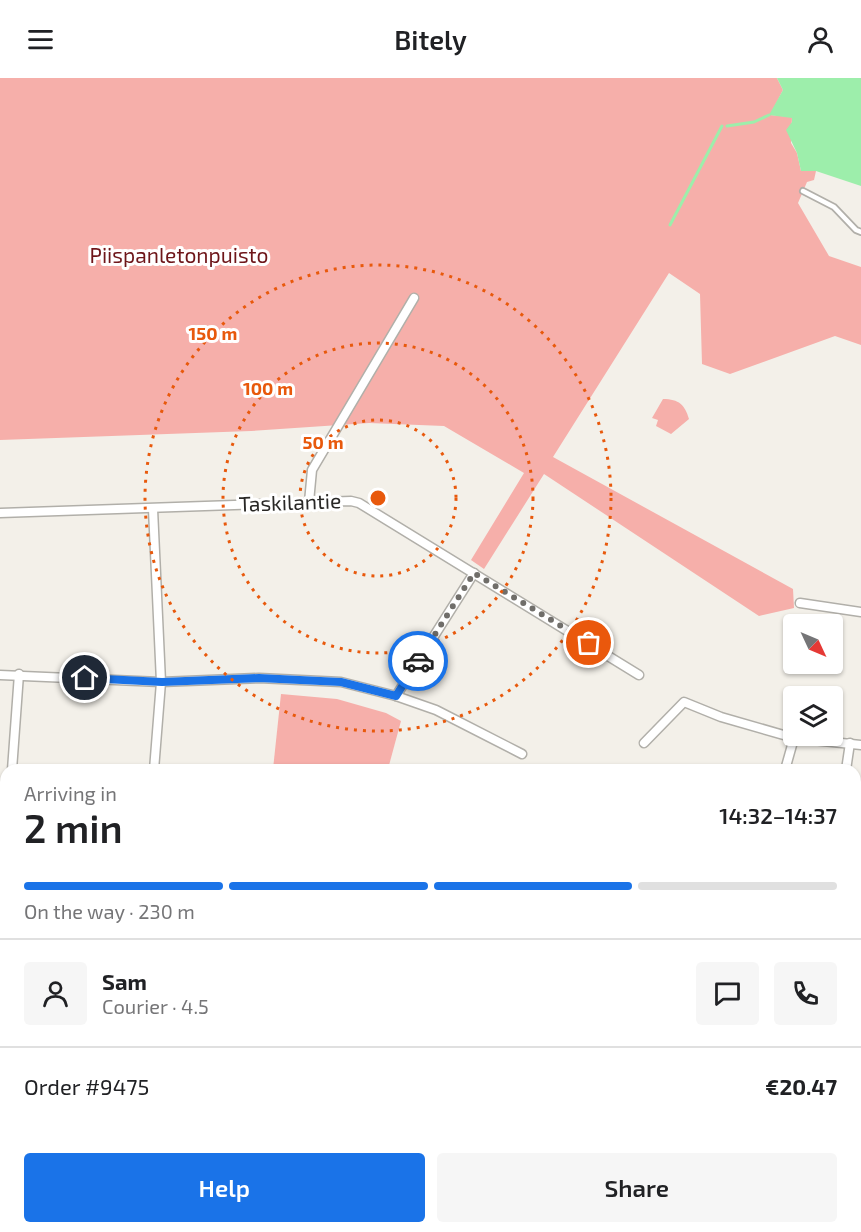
<!DOCTYPE html>
<meta charset="utf-8">
<style>
:root{--surface:#fff;--page:#f6f6f6;--text:#202124;--muted:#757577;--line:#e0e0e0;--accent:#1a73e8}
body{margin:0;font-family:"Exo 2",sans-serif;background:var(--page);color:var(--text);height:100vh;display:flex;flex-direction:column;font-size:22px;white-space:nowrap}
*{box-sizing:border-box;margin:0}
p{font-size:20px;color:var(--muted)}
.icon{flex:none;width:33px;height:33px;fill:none;stroke:currentColor;stroke-width:2;stroke-linecap:round;stroke-linejoin:round}
.map{position:relative;flex:1;overflow:hidden}
.drawer{position:absolute;left:0px;top:686px;width:861px;height:470px;display:flex;flex-direction:column;background:var(--surface);border-radius:18px 18px 0 0;box-shadow:0 2px 4px #0004}
.drawer>*{flex:none}
.needle{width:39px;rotate:134deg}
.tools{position:absolute;left:783px;top:536px;display:grid;gap:12px}
.tools a{display:grid;place-items:center;width:60px;height:60px;border-radius:6px;background:var(--surface);box-shadow:0 2px 4px #0004;font-size:30px}
.pin{position:absolute;display:grid;place-items:center;width:51px;height:51px;color:#fff;margin:-26px;border:3px solid #fff;border-radius:50%;box-shadow:0 2px 6px #0007}
.courier{position:absolute;display:grid;place-items:center;width:60px;height:60px;margin:-30px;border:4px solid #1a73e8;border-radius:50%;background:#fff;color:#222;box-shadow:0 2px 8px #0007}
.headline em{font-style:normal;font-weight:600}
.headline div{display:flex;flex-direction:column-reverse}
.headline{display:flex;align-items:center;justify-content:space-between;height:102px;padding:0 24px}
h1{font-size:39px;font-weight:600;line-height:45px}
.bar{display:grid;grid-template-columns:repeat(4,1fr);gap:9px 6px;align-content:center;height:72px;padding:0 24px}
.bar i{height:8px;border-radius:4px;background:var(--line)}
.bar .active{background:var(--accent)}
.bar p{grid-column:span 4}
.line{display:flex;align-items:center;gap:15px;padding:0 24px;border-top:2px solid var(--line)}
.line div{flex:1}
.round{display:grid;place-items:center;flex:none;width:63px;height:63px;border-radius:6px;background:var(--page)}
.cta{display:flex;gap:12px;margin-top:auto;padding:12px 24px}
.cta a{flex:1;height:69px;border-radius:6px;background:var(--accent);color:#fff;font-size:24px;font-weight:600;line-height:69px;text-align:center}
.cta a+a{background:var(--page);color:var(--text)}
header{display:flex;justify-content:space-between;align-items:center;height:78px;padding:0 24px;background:var(--surface);font-size:27px;font-weight:600}
.map>svg:first-child{display:block}
.green{fill:#f6afaa}
.water{fill:#9deeab}
.lines{fill:none;stroke-linecap:round;stroke-linejoin:round}
.stream{stroke:#9deeab;stroke-width:3}
.service-casing{stroke:#b1afa9;stroke-width:8}
.minor-casing{stroke:#b1afa9;stroke-width:11}
.secondary-casing{stroke:#b1afa9;stroke-width:15}
.service{stroke:#fff;stroke-width:4.5}
.minor{stroke:#fff;stroke-width:8}
.secondary{stroke:#fff;stroke-width:12}
.done{stroke:#706e6a;stroke-width:6;stroke-dasharray:0 10.8}
.route{stroke:#1a73e8;stroke-width:8}
.ring{fill:none;stroke:#e8590c;stroke-width:3;stroke-dasharray:3 6}
.labels{text-anchor:middle;stroke-width:6;stroke-linejoin:round;paint-order:stroke}
.park-label{font-size:21px;fill:#6e161a;stroke:#fff}
.street-label{font-size:21px;fill:#292826;stroke:#fff}
.centre{fill:#e8590c;stroke:#fff;stroke-width:3}
.ring-label{font-size:18px;text-anchor:middle;font-weight:bold;fill:#e8590c;stroke:#fff;stroke-width:6;stroke-linejoin:round;paint-order:stroke}
</style>
<header><svg class="icon" aria-label="menu" viewBox="0 0 24 24"><path d="M4 6h16M4 12h16M4 18h16"/></svg>Bitely<svg class="icon" aria-label="person" viewBox="0 0 24 24"><circle cx="12" cy="8" r="4"/><path d="M4 21q1-7 8-7t8 7"/></svg></header>
<div class="map">
<svg width="861" height="1154" viewBox="0 0 861 1154">
<rect width="100%" height="100%" fill="#f3f0e9"/>
<g class="green">
<polygon points="0,0 777,0 783,12 770,37 792,39 791,65 797,75 801,93 816,93 814,102 807,104 798,125 829,178 861,189 861,267 835,258 730,296 702,286 700,216 669,195 553,379 793,511 794,530 759,538 544,396 484,491 471,482 524,395 444,348 369,345 251,353 0,362"/>
<path d="M663,321C679,321 685,327 689,341L671,356L656,348L658,342L652,340Z"/>
<polygon points="281,616 337,621 386,635 401,643 388,691 273,691"/>
<polygon points="0,784 6,784 6,904 0,905"/>
<polygon points="6,943 6,1094 0,1090 0,944"/>
<polygon points="0,1109 6,1113 6,1137 0,1133"/>
<polygon points="24,1149 60,1149 68,1154 31,1154"/>
<polygon points="84,1149 196,1149 201,1154 91,1154"/>
</g>
<polygon class="water" points="777,0 861,0 861,108 816,93 801,93 797,75 786,52 792,44 792,40 769,37 783,12"/>
<g class="lines">
<g class="stream">
<polyline points="727,48 754,44 769,37"/>
<polyline points="670,147 722,48"/>
</g>
<g class="service-casing">
<polyline id="service" points="803,113 834,129 856,152 861,154"/>
</g>
<g class="minor-casing">
<g id="minor">
<polyline points="309,424 312,392 414,220"/>
<polyline points="153,431 161,604 154,692"/>
<polyline points="0,435 351,423 359,425 639,597"/>
<polyline points="800,525 861,534"/>
<polyline points="0,597 161,604 259,600 341,604 396,618 436,632 522,676"/>
<polyline points="396,618 474,495"/>
<polyline points="644,665 684,624 721,639 794,660 861,667"/>
<polyline points="12,692 19,596"/>
<polyline points="785,692 794,660"/>
<polyline points="846,692 850,665"/>
<polyline points="855,945 861,945"/>
<polyline points="841,1149 842,1154"/>
<polyline points="428,1154 431,1149"/>
<polyline points="566,1154 570,1149"/>
<polyline points="685,1154 689,1149"/>
</g>
</g>
<g class="secondary-casing">
<g id="secondary">
<polyline points="855,816 861,816"/>
<polyline points="0,924 6,922"/>
</g>
</g>
<use href="#service" class="service"/>
<use href="#minor" class="minor"/>
<use href="#secondary" class="secondary"/>
</g>
<g class="lines">
<polyline class="done" points="418,583 474,495 589,565"/>
<polyline class="route" points="85,600 162,604 259,600 341,604 396,618 418,583"/>
</g>
<g class="ring">
<circle cx="378" cy="420" r="78"/>
<circle cx="378" cy="420" r="155"/>
<circle cx="378" cy="420" r="233"/>
</g>
<g class="labels">
<g class="park-label">
<text x="179" y="185">Piispanletonpuisto</text>
</g>
<g class="street-label">
<text transform="translate(290 425) rotate(-2)" y="7">Taskilantie</text>
</g>
</g>
<circle cx="378" cy="420" r="9" class="centre"/>
<g class="ring-label">
<text x="213" y="262">150 m</text>
<text x="268" y="317">100 m</text>
<text x="323" y="371">50 m</text>
</g>
</svg>
<div class="tools">
<a><svg class="needle" viewBox="-14 -14 28 28"><path d="M0-13l5 13h-10z" fill="#e53935"/><path d="M0 13l5-13h-10z" fill="#757577"/></svg></a>
<a><svg class="icon" aria-label="layers" viewBox="0 0 24 24"><path d="M12 4l9 5-9 5-9-5zM3 14l9 5 9-5"/></svg></a>
</div>
<div class="pin" style="left:589px;top:565px;background:#ea580c"><svg class="icon" aria-label="bag" viewBox="0 0 24 24"><path d="M5 8h14l-1 12H6zM9 8a3 3 0 0 1 6 0"/></svg></div>
<div class="pin" style="left:85px;top:600px;background:#1f2937"><svg class="icon" aria-label="home" viewBox="0 0 24 24"><path d="M3 11l9-7 9 7M6 9v11h12V9"/></svg></div>
<div class="courier" style="left:418px;top:583px"><svg class="icon" aria-label="car" viewBox="0 0 24 24"><path d="M5 17H2v-5l4-1 3-4h7l3 4 3 1v5h-3M9 17h6M6 11h13"/><circle cx="7" cy="17" r="2"/><circle cx="17" cy="17" r="2"/></svg></div>
<section class="drawer">
<div class="headline"><div><h1>2 min</h1><p>Arriving in</p></div><em>14:32–14:37</em></div>
<div class="bar"><i class="active"></i><i class="active"></i><i class="active"></i><i></i><p>On the way · 230 m</p></div>
<div class="line" style="height:108px"><a class="round"><svg class="icon" aria-label="person" viewBox="0 0 24 24"><circle cx="12" cy="8" r="4"/><path d="M4 21q1-7 8-7t8 7"/></svg></a><div><b>Sam</b><p>Courier · 4.5</p></div><a class="round"><svg class="icon" aria-label="chat" viewBox="0 0 24 24"><path d="M4 5h16v11H9l-5 4z"/></svg></a><a class="round"><svg class="icon" aria-label="phone" viewBox="0 0 24 24"><path d="M5 4h4l2 5-3 2q2 4 5 5l2-3 5 2v4C11 20 4 13 5 4z"/></svg></a></div>
<div class="line" style="height:78px"><div>Order #9475</div><b>€20.47</b></div>
<div class="cta"><a>Help</a><a>Share</a></div>
</section>
</div>
